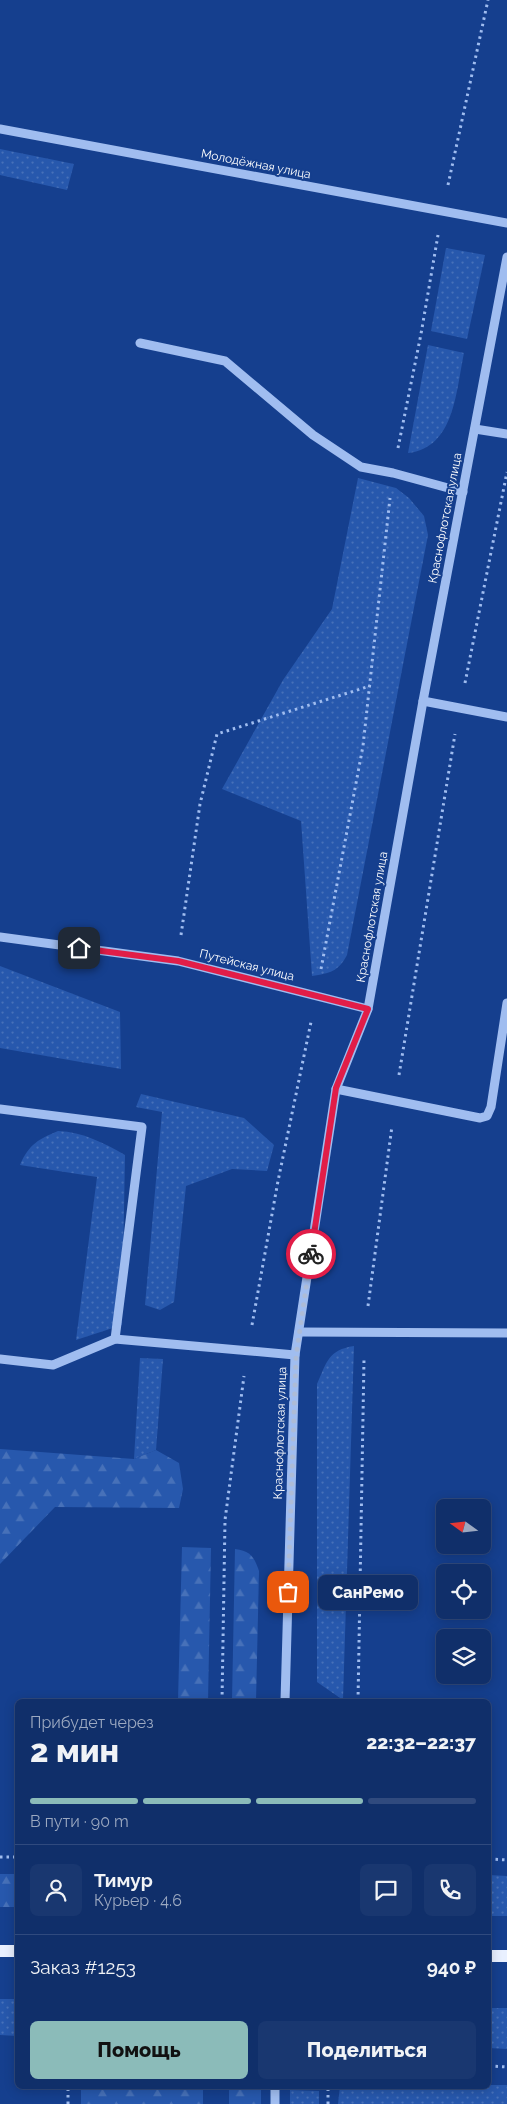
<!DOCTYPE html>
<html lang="ru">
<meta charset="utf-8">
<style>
:root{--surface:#102f6a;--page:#193770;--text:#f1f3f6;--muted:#9ca9c1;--line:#304a7e;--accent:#8bbbb9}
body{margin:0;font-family:Raleway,sans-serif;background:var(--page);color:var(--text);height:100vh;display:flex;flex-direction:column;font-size:19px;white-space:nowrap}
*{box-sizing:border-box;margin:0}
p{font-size:16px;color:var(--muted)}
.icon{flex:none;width:28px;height:28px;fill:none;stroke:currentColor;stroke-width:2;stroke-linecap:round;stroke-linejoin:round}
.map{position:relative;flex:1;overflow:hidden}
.side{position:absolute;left:15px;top:1699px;width:476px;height:390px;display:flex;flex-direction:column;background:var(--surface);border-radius:8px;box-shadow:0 2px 12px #0003,0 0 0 1px var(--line)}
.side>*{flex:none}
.needle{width:32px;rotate:285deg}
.tools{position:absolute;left:436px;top:1499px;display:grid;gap:10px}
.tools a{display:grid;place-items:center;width:55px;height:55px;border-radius:8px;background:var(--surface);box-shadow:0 2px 12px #0003,0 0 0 1px var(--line);font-size:25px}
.pin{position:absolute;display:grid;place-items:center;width:42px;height:42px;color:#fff;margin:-21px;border-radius:10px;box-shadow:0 2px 8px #0006}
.courier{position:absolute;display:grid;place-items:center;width:50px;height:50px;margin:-25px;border:4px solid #e11d48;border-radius:50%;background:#fff;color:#222;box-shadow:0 1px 6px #0007}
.bubble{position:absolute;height:35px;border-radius:8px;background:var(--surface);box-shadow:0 2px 12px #0003,0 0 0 1px var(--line);font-size:16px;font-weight:800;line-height:35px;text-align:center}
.overview em{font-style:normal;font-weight:800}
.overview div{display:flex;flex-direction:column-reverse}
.overview{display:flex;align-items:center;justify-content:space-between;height:85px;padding:0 15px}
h1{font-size:32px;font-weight:800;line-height:38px}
.bar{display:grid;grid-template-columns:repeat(4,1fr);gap:8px 5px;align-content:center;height:60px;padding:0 15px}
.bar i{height:6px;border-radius:4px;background:var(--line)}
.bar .active{background:var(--accent)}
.bar p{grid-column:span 4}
.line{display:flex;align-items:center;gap:12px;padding:0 15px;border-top:1px solid var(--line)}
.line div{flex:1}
.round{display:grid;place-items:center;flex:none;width:52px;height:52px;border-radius:8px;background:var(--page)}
.primary-button{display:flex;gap:10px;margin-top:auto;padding:10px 15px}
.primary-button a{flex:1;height:58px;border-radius:8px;background:var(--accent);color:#111;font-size:20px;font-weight:800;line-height:58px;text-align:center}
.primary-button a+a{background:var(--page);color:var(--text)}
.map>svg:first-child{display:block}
.grass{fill:url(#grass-dots)}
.forest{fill:url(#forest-firs)}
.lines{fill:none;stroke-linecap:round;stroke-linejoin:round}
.path{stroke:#a0bdf0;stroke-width:3;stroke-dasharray:2.5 4;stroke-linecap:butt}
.minor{stroke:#a0bdf0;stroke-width:9}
.major{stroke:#e9f0ff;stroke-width:12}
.done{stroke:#adbcd7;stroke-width:5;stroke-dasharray:0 9}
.route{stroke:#e11d48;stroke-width:6}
.labels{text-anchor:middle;stroke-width:4;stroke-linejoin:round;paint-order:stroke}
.street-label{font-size:12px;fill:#fff;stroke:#153f8e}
</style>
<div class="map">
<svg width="507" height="2104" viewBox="0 0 507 2104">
<defs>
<pattern id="grass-dots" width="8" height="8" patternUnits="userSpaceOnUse" patternTransform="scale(1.25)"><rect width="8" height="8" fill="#2758ad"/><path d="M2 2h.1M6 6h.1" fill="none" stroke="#4771b9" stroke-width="1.8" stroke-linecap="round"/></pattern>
<pattern id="forest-firs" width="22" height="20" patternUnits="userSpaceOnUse" patternTransform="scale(1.25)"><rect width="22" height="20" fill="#2758ad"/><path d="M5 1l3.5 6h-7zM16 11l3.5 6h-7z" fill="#4771b9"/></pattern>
</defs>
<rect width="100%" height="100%" fill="#153f8e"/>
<g class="grass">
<polygon points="0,149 74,164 67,190 0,175"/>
<polygon points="446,248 485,255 467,339 431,331"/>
<path d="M428,345L464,353C456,390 455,448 408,453Z"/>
<path d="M358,478L396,488L409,498L424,516L428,535L347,955C338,972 330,973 312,976L301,821L222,789L283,680L332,609Z"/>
<polygon points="0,966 120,1012 121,1069 0,1048"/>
<polygon points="141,1094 244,1118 274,1145 267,1171 232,1169 186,1186 174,1302 160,1310 145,1305 162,1112 136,1107"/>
<path d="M58,1131C83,1132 104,1143 125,1155L122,1325L76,1340L97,1177L20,1165C29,1144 39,1139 58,1131Z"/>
<path d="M354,1346L343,1700L317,1682V1384C327,1362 328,1350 354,1346Z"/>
<polygon points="140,1358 163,1359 156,1450 134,1459"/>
<polygon points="489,1875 507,1876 507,1916 489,1916"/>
<polygon points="0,1999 17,1999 17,2036 0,2035"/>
<polygon points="489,2008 507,2008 507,2049 489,2048"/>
<polygon points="489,2085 507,2085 507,2104 338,2104 340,2086"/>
<polygon points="290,2090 319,2091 319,2104 290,2104"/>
</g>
<g class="forest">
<polygon points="0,1449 134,1459 156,1450 179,1463 183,1489 179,1508 55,1507 0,1564"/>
<polygon points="182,1547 211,1548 208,1701 178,1701"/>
<path d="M235,1549C251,1551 254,1557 259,1571L256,1701H232Z"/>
<rect x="0" y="1874" width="17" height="33"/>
<rect x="81" y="2086" width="122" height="18"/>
<polygon points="229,2088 261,2089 261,2104 229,2104"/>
</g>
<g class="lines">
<g class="path">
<polyline points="448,185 488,0"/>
<polyline points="398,448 421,334 438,235"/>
<polyline points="465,683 507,472"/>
<polyline points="181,935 200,804 217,734 370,686"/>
<polyline points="321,969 363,746 390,498"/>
<polyline points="399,1075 455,734"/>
<polyline points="368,1306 392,1126"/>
<polyline points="252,1325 278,1181 311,1022"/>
<polyline points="222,1701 225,1520 244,1376"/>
<polyline points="358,1701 364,1359"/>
<polyline points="0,1857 18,1857"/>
<polyline points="489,1859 507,1860"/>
<polyline points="489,2066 507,2067"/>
<polyline points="68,2104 68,2086"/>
<polyline points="328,2104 328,2086"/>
</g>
<g class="minor">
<polyline points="0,129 507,223"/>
<polyline points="140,343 225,361 313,435 361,467 393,473 463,492"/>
<polyline points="475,429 507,434"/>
<polyline points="423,701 507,717"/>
<polyline points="0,937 178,961 368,1009"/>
<polyline points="336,1089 480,1118 487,1116 491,1107 507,1003"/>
<polyline points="0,1109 142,1127 115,1339"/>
<polyline points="299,1332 507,1333"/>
<polyline points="0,1359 53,1365 115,1339 295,1355"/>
<polyline points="285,1701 295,1355 336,1089 368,1009 423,701 507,257"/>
<polyline points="275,2104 275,2086"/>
</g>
<g class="major">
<polyline points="0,1951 18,1951"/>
<polyline points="489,1956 507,1956"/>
</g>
</g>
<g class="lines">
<polyline class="done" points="288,1592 296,1356 311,1254"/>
<polyline class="route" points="79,948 178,961 368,1009 336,1088 311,1254"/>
</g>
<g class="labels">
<g class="street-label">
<text transform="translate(256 164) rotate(11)" y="4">Молодёжная улица</text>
<text transform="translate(445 518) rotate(-79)" y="4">Краснофлотская улица</text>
<text transform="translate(372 917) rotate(-80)" y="4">Краснофлотская улица</text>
<text transform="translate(247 965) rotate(14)" y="4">Путейская улица</text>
<text transform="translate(280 1433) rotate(-88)" y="4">Краснофлотская улица</text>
</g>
</g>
</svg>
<div class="tools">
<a><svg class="needle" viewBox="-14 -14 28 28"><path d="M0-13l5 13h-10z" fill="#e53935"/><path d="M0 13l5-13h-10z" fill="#9ca9c1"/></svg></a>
<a><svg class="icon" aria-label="locate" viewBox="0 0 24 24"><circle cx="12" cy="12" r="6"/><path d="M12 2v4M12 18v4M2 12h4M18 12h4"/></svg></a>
<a><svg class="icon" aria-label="layers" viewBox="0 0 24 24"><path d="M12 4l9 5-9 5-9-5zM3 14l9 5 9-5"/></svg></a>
</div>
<div class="pin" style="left:288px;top:1592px;background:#ea580c"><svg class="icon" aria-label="bag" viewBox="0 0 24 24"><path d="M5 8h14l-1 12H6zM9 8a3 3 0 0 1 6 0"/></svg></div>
<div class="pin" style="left:79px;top:948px;background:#1f2937"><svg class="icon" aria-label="home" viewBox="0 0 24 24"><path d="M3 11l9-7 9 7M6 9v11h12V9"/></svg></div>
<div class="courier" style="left:311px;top:1254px"><svg class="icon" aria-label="bike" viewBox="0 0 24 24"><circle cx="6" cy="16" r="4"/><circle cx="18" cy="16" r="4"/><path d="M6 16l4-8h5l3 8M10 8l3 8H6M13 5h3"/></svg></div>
<div class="bubble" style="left:318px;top:1575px;width:100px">СанРемо</div>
<section class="side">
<div class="overview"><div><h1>2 мин</h1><p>Прибудет через</p></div><em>22:32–22:37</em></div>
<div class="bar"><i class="active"></i><i class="active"></i><i class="active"></i><i></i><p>В пути · 90 m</p></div>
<div class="line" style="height:90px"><a class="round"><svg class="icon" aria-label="person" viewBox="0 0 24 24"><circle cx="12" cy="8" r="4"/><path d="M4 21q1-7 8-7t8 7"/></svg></a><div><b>Тимур</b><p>Курьер · 4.6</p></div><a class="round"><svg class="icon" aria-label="chat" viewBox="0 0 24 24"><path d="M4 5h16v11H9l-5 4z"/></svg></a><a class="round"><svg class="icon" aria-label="phone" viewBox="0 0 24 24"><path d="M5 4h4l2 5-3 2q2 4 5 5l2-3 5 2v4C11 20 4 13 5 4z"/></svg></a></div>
<div class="line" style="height:65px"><div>Заказ #1253</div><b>940 ₽</b></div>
<div class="primary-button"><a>Помощь</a><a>Поделиться</a></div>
</section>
</div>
